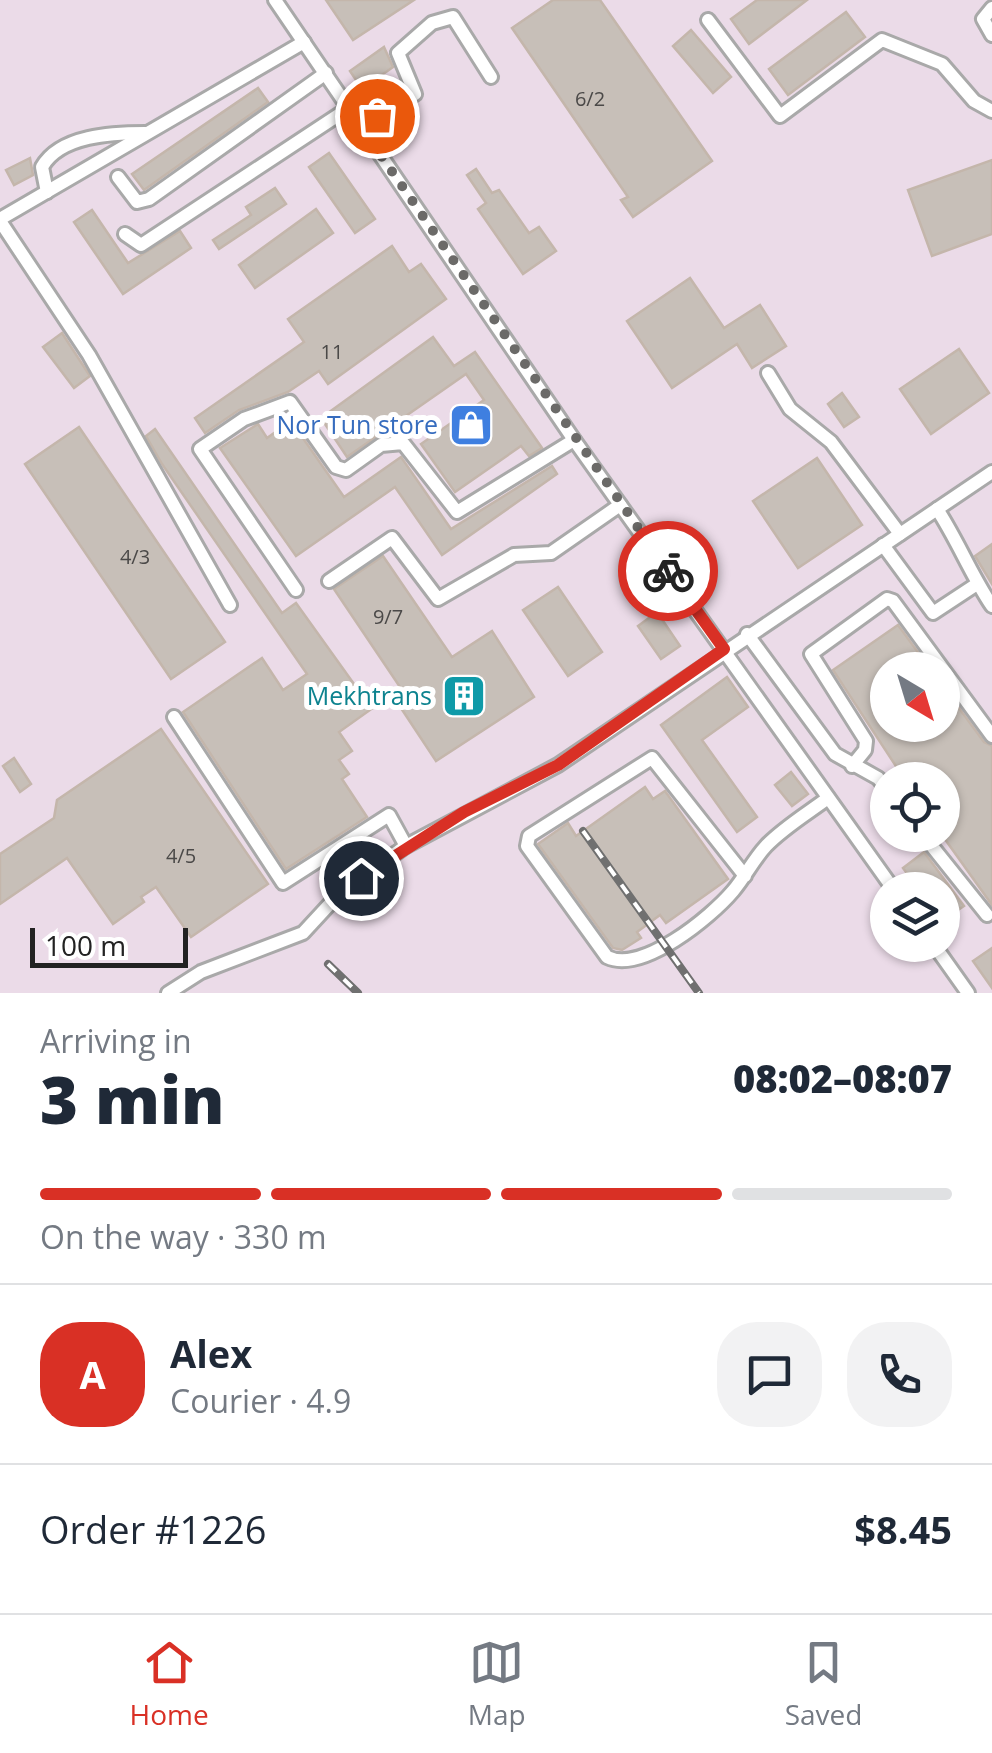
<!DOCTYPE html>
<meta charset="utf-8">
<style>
:root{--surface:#fff;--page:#f2f2f3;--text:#1f2937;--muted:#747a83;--line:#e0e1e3;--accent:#d93025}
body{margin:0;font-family:"Open Sans",sans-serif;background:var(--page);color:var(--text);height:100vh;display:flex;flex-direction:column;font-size:38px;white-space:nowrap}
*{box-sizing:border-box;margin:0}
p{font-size:32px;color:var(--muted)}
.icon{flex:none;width:55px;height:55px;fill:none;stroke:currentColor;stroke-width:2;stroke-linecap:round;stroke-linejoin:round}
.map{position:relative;height:993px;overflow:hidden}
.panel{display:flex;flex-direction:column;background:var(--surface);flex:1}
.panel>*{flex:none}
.needle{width:65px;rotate:142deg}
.controls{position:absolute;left:870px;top:652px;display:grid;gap:20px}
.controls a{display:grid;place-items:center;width:90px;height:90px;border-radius:50%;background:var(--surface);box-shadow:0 2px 8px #0004;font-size:50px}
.scale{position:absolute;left:30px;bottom:25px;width:158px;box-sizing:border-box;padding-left:10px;border:5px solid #222;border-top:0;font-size:28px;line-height:35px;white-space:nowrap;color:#222;-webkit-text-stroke:8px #fff;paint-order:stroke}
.pin{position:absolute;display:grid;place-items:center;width:85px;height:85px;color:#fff;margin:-42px;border:5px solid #fff;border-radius:50%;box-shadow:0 2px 10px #0007}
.courier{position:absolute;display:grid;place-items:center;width:100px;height:100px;margin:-50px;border:8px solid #d93025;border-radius:50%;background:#fff;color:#222;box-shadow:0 2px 12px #0007}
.summary em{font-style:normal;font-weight:800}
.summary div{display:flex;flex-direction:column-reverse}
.summary{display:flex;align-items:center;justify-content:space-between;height:170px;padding:0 40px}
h1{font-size:65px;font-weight:800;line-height:75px}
.bar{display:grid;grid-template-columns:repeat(4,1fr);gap:15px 10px;align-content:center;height:120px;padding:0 40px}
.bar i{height:12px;border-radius:8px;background:var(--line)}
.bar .active{background:var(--accent)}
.bar p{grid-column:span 4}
.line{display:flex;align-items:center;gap:25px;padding:0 40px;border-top:2px solid var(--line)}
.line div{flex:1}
.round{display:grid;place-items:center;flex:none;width:105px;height:105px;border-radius:40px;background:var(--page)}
.tabs{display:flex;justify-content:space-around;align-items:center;height:140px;border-top:2px solid var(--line);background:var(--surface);font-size:28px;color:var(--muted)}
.tabs a{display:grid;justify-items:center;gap:5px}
.tabs .active{color:var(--accent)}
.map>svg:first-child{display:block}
.industrial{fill:#ebdbe8;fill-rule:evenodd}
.building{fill:#c7bfb8;stroke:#c4b6ab;stroke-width:2.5}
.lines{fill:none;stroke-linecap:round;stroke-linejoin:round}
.minor-casing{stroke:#a9a9a9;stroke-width:18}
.minor{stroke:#fff;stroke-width:12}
.rail-casing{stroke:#707070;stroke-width:8}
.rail{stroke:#fff;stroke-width:4;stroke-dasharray:11;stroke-linecap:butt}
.done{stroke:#6b6a68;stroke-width:10;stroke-dasharray:0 18}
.route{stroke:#d93025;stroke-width:12}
.labels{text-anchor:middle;stroke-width:10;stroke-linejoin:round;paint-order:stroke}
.number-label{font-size:20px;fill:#4b4948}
.shop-label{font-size:25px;fill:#366cbe;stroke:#fff;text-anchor:end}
.culture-label{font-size:25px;fill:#0d838f;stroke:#fff;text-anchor:end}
</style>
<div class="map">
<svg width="992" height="993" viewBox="0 0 992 993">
<rect width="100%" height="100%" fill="#f2efe9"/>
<path class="industrial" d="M0,0H992V993H0ZM888,670H942V725H888ZM888,780H942V835H888ZM888,890H942V945H888Z"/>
<g class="building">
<polygon points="326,0 414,0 353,40"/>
<polygon points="553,0 600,0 712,161 633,217 621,200 628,197 512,28"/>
<polygon points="757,0 807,0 749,44 731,19"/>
<polygon points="846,12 865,37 788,95 769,69"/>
<polygon points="691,30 731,77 713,93 673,46"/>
<polygon points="384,47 393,67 376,79 388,97 374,107 350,71"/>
<polygon points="258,88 268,102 144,190 132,174"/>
<polygon points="329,153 375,219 355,233 309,167"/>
<polygon points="30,158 33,175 14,185 6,170"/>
<polygon points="992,160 992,234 932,256 908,190"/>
<polygon points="476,169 492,193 499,190 529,233 539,227 556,251 523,274 478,209 486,203 467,175"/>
<polygon points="275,188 286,204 219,249 213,240 251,215 246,207"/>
<polygon points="316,209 333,233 255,288 239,265"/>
<polygon points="92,210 128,263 180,231 191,248 123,294 74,222"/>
<polygon points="392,246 409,272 421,264 446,299 328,384 319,371 288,392 239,410 205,433 195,418 304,342 288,319"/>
<polygon points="690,278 724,328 760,305 786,346 752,368 737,344 672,388 627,321"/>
<polygon points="62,333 90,376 74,388 43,347"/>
<polygon points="433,337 454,366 475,352 542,448 529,456 521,446 455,492 421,444 484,400 466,374 347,457 321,418"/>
<polygon points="959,349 989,393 931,434 900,389"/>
<polygon points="842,393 859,417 844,427 828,404"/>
<polygon points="291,421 344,497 401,457 451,529 552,466 557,474 442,555 395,487 296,556 220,448 258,424 267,438"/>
<polygon points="79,427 225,642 171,679 25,464"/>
<polygon points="155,429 282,613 296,603 364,698 370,694 377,705 339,732 352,751 339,760 349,774 342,779 367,817 286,869 183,712 262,658 283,690 307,674 162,464 146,436"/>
<polygon points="817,458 862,525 798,568 753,501"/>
<polygon points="992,544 992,584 975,556"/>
<polygon points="383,556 452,657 492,631 534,697 436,761 393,696 402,690 334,589"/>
<polygon points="558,587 602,652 568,676 523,610"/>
<polygon points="657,612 680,646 661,659 638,626"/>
<polygon points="898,625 931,670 888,670 888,725 942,725 942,685 984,742 992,746 992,905 942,835 942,780 905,780 833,670"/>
<polygon points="727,677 748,707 702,740 757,817 737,832 661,725"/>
<polygon points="161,729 268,884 191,937 156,887 141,897 144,902 113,924 67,858 0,904 0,854 54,818 57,800"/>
<polygon points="14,758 31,784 20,792 3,766"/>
<polygon points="791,772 808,794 792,806 775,785"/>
<polygon points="645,787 653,799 665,791 728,879 666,923 660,915 637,932 641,938 622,950 613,948 538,844 568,823 576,836"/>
<polygon points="924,852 964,906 942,921 942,890 919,890 903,868"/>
<polygon points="992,948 992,988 973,961"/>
</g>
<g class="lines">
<g class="minor-casing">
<g id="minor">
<polyline points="275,0 574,440 894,890"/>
<polyline points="992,8 983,19 992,35"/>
<polyline points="708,20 780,116 882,40 942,64 974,101 992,111"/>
<polyline points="362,128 415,94 398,53 432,23 453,17 491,77"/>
<polyline points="118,177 137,202 149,199 326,73"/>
<path d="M47,192L42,167C60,135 113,133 145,133"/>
<polyline points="0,219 304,42"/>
<polyline points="0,221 89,355 230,605"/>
<polyline points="125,234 141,245 349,108"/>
<polyline points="768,373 790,409 831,442 900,534"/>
<path d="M937,509C958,541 971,575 992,606"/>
<polyline points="883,545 933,613 977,584"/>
<polyline points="329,581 392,538 438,599 514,555 551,553 620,505"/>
<polyline points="296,590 200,449 244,419 290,402 336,467 346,470 381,445 403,443 457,512 574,440"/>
<polyline points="747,634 835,754 878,778 888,790"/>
<polyline points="174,717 283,883 389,815 406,846"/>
<polyline points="852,766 865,750 866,741 811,654 887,599 893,601 992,736"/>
<polyline points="923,835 987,915"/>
<path d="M745,876L652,758L529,836L527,846L607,957C642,974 711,917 733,891C745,877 753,860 766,846C783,828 808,813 828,798"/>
<polyline points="934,945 968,993"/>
<polyline points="168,993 201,972 303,933 339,894 406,846 558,765 992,472"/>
</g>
</g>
<use href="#minor" class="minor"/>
<g class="rail-casing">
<g id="rail">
<polyline points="583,831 699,993"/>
<polyline points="328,964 358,993"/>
</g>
</g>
<use href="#rail" class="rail"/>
</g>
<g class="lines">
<polyline class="done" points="377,116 362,128 668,571"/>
<polyline class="route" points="361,878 464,812 558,765 724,649 668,571"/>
</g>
<defs>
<g id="shop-square" transform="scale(2.25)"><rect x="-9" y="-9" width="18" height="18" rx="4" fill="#3f7fe0" stroke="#fff"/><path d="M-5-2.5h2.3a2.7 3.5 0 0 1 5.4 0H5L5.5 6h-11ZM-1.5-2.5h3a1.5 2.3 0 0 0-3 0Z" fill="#fff"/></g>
<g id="building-square" transform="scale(2.25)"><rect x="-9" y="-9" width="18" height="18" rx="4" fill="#0f9aa8" stroke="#fff"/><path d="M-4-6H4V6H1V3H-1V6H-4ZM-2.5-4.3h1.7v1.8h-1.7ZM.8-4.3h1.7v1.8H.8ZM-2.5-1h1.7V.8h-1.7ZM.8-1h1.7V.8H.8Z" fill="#fff"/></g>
</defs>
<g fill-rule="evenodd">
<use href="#shop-square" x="471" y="425"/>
<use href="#building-square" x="464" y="696"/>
</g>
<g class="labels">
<g class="number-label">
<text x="590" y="106">6/2</text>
<text x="332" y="359">11</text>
<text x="135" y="564">4/3</text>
<text x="388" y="624">9/7</text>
<text x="181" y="863">4/5</text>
</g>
<g class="shop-label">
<text x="438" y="434">Nor Tun store</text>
</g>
<g class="culture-label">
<text x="432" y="705">Mekhtrans</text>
</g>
</g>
</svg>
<div class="controls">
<a><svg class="needle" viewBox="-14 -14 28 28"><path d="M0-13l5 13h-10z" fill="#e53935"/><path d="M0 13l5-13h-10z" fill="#747a83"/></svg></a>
<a><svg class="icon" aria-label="locate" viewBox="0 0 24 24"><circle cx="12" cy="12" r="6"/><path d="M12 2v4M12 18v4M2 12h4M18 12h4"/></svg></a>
<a><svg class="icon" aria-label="layers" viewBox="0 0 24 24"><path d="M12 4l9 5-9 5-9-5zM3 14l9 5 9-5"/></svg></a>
</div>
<div class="scale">100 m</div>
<div class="pin" style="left:377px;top:116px;background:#ea580c"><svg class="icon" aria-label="bag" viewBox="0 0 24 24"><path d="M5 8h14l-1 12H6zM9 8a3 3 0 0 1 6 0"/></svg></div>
<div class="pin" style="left:361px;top:878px;background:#1f2937"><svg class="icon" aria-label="home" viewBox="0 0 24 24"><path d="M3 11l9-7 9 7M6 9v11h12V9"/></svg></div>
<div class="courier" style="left:668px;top:571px"><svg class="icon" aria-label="bike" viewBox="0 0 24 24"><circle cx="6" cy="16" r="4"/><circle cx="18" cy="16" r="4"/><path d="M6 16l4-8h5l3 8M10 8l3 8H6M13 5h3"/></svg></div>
</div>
<section class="panel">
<div class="summary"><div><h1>3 min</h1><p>Arriving in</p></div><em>08:02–08:07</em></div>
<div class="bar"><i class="active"></i><i class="active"></i><i class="active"></i><i></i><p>On the way · 330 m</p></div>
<div class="line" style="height:180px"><b class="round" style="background:var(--accent);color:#fff">A</b><div><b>Alex</b><p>Courier · 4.9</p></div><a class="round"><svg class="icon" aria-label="chat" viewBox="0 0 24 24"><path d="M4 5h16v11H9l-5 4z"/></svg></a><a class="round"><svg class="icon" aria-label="phone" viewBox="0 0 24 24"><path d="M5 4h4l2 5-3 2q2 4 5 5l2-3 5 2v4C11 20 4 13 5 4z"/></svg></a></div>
<div class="line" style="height:130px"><div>Order #1226</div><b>$8.45</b></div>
</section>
<nav class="tabs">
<a class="active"><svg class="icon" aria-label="home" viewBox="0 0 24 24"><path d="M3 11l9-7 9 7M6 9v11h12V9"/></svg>Home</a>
<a><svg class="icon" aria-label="map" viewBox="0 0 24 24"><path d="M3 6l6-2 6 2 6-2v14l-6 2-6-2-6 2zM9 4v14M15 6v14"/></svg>Map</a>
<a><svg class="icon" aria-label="saved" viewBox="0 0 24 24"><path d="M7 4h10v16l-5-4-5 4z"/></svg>Saved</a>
</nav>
